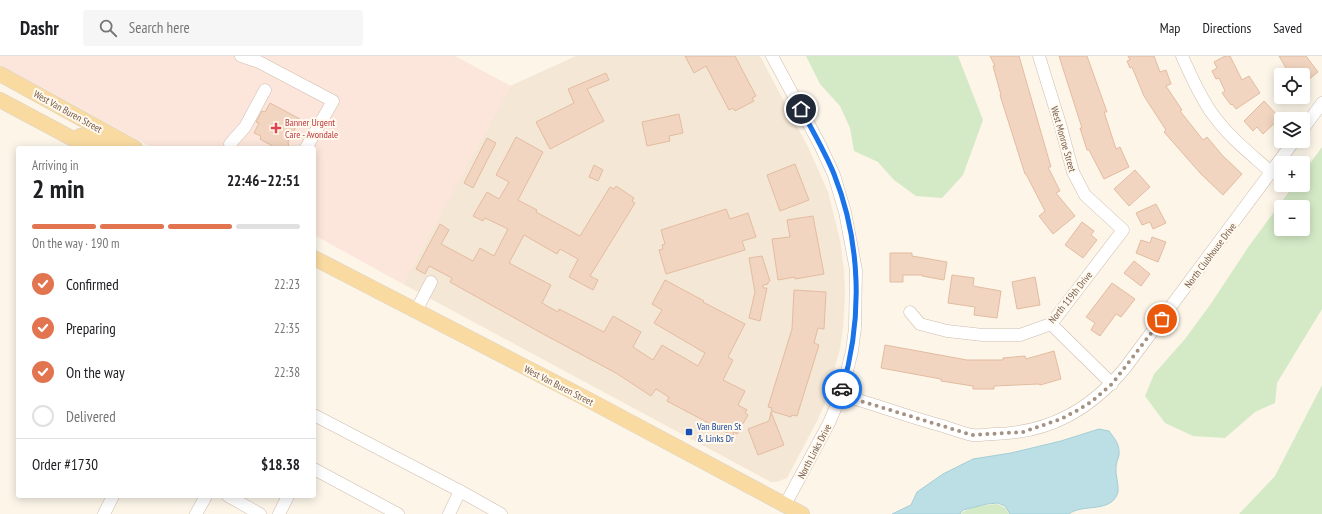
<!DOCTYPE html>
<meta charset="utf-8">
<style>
:root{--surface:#fff;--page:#f6f6f6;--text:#202124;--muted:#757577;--line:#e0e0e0;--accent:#e37450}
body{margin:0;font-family:"PT Sans Narrow",sans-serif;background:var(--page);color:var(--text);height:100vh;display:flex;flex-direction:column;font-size:15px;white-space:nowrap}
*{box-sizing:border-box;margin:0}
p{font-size:13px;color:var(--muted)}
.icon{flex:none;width:22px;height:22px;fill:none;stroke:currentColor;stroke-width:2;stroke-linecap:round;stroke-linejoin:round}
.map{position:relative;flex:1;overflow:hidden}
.sheet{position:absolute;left:16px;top:90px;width:300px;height:352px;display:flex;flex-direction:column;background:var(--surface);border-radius:4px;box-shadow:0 2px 10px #0003}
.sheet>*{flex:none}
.controls{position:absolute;left:1274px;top:12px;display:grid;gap:8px}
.controls a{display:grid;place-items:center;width:36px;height:36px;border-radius:4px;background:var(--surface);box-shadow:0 2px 10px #0003;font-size:20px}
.pin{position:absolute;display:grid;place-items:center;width:34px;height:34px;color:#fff;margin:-17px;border:2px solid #fff;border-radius:50%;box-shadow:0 1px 4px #0007}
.courier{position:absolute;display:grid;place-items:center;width:40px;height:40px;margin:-20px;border:3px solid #1a73e8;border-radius:50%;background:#fff;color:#222;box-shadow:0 1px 5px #0007}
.overview em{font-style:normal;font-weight:800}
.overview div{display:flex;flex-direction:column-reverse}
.overview{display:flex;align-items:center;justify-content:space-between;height:68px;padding:0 16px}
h1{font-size:26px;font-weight:800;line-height:30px}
.bar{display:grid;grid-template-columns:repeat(4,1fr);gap:6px 4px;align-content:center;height:48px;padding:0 16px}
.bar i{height:5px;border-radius:3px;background:var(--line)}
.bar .current{background:var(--accent)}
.bar p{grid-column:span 4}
.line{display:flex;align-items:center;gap:10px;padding:0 16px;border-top:1px solid var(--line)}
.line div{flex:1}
ol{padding:0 16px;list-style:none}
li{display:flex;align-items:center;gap:12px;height:44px}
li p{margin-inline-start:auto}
li .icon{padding:4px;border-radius:50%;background:var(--accent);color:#fff;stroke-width:4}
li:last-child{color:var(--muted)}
li i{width:22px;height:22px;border:2px solid var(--line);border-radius:50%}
header{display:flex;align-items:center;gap:24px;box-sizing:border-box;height:56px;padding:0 20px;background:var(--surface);border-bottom:1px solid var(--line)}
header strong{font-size:19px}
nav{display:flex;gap:22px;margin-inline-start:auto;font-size:14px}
.search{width:280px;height:36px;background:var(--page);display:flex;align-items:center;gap:10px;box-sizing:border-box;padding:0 14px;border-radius:4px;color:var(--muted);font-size:15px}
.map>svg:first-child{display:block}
.residential{fill:#f4e7d6}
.commercial{fill:#fce6dc}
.green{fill:#d4eac6;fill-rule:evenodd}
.water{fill:#bcdfe6;stroke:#a2ced7}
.building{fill:#f1d5c0;stroke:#e3bca0}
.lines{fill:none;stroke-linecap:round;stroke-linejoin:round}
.minor-casing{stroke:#cebdae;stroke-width:13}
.major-casing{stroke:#d9d1cd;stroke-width:16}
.minor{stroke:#fff;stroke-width:12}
.major{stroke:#f9dba2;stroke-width:15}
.done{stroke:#a59283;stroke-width:4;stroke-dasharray:0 7.2}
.route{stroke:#1a73e8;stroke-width:5}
.health-dot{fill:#e0444e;stroke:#fff9ee;stroke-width:1.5}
.transit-dot{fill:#1a4fb4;stroke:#fff9ee;stroke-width:1.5}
.labels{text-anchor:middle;stroke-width:4;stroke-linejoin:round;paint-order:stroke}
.street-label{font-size:10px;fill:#765c4c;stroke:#fff9ee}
.health-label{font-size:10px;fill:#be3a42;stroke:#fff9ee;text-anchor:start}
.transit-label{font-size:10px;fill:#164399;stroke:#fff9ee;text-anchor:start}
</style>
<header>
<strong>Dashr</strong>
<div class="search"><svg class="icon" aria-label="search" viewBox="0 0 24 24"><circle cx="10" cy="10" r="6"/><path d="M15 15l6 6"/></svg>Search here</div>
<nav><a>Map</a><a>Directions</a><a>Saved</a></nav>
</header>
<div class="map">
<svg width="1322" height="458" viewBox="0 0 1322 458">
<rect width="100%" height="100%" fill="#fcf5e8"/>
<polygon class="residential" points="576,0 760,0 808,91 828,136 840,184 844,215 845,236 843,272 840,293 825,347 817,365 787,422 776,426 771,426 403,228 510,30"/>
<polygon class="commercial" points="0,0 455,0 511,30 403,228 314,179 314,92 153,92 0,9"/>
<g class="green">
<polygon points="806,0 958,0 983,64 963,119 942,142 916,140 894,124 878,106 854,95 850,72 840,50 820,28"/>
<path d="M1322,91V253L1277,327L1275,347L1255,356L1225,382L1193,380L1165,367L1145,340L1154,318L1185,283L1210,249L1249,190L1294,129H1303V117ZM1281,151H1303V173H1281Z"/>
<polygon points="1322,329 1322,458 1239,458 1275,420"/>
<path d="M998,448L1005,452L1009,458H961C969,450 987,449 998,448Z"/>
</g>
<path class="water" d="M1099,373L1109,375C1115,383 1120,389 1119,399C1118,403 1116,407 1116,411C1115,419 1119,428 1118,436C1112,458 1082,447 1069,458H1010L1005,450L998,447L987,448L963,454L960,458H892L911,449L917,436L943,418L973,403L1011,397L1061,385Z"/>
<g class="building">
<polygon points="685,0 735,0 756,40 752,42 754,45 735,55 733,52 729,54 706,10 694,17"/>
<polygon points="990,0 1019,0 1051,111 1048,111 1060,135 1056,137 1075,160 1053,178 1039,160 1045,155 1026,118 1025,118 1000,39 1001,39 993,10 995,10"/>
<polygon points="1059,0 1087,0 1107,56 1104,56 1116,93 1120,91 1129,111 1104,123 1089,94 1087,94 1080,72 1082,72"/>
<polygon points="1128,0 1154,0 1160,16 1166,14 1171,28 1166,30 1182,54 1180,55 1203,84 1207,81 1222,99 1242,118 1223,139 1201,118 1164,76 1166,74 1144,40 1132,11 1130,12 1127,5 1130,4"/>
<polygon points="1225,0 1230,0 1242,24 1249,20 1260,37 1236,53 1232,48 1231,49 1222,37 1225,35 1219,22 1216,23 1212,15 1217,12 1214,6"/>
<polygon points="1279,0 1306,0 1318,16 1303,28 1303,19 1289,19 1285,13 1286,12"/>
<polygon points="606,17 609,24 587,33 604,65 550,93 536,66 574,47 568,33"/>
<polygon points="1264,45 1280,62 1263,78 1257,71 1253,75 1244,65"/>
<polygon points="270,47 300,63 288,86 289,92 276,92 260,83 261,80 254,77 259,67 256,66 262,55 265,56"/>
<polygon points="679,58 683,77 669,80 670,85 647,90 642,66"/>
<polygon points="516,81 543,96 518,144 537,154 536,156 580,180 610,131 614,133 616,130 634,142 632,145 635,147 590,220 598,224 593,234 569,221 578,203 560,193 557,198 524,179 509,207 551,229 542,247 558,256 559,253 604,276 613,260 641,276 633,291 653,304 662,289 698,310 705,297 654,267 662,254 652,248 665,224 704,245 703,246 745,268 728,301 733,304 723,324 745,335 738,349 747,354 745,357 748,359 737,378 734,376 733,380 667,345 669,341 656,333 651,340 616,317 545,279 450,226 452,222 429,210 425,218 416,213 440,168 449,174 441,188 473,205 480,192 494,200 508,173 485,162 483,165 473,160 487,136 499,143 509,126 496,119"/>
<polygon points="487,82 496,87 473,132 464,127"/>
<polygon points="795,108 809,144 780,155 767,119"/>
<polygon points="594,109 603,114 598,125 589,121"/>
<polygon points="1135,114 1150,131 1129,150 1114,133"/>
<polygon points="1156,148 1166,167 1153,173 1150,166 1142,169 1136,157"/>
<polygon points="726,153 730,163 748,157 756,181 742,185 745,194 666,218 659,194 663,193 662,189 665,188 661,174"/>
<polygon points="813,160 824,218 795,223 795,221 778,224 772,183 790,181 787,164"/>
<polygon points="1082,166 1094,175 1091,179 1097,184 1083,202 1065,189"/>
<polygon points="1152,181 1166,186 1158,206 1136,197 1141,184 1150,187"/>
<polygon points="890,197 912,197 912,200 947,206 944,224 922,220 922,219 903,219 903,226 890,226"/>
<polygon points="762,200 770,225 768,226 768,228 763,229 763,232 767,232 760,265 749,262 755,236 749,202"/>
<polygon points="1134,205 1150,218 1141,230 1124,217"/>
<polygon points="952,219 974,222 973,230 1001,235 997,262 974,259 975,251 948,247"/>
<polygon points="1035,221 1040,249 1017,253 1012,226"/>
<polygon points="1112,227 1135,243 1121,261 1116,258 1100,280 1091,274 1095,267 1086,261"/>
<polygon points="794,234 826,236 824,273 818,272 814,287 819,289 797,360 792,359 791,361 771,355 772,352 768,351 792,273"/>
<polygon points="885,289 967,304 1003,304 1003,302 1025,300 1026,303 1054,295 1061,323 1040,329 1039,328 994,330 994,333 973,333 973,330 941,325 941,323 881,312"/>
<polygon points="771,356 784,389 758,399 748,373 769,365"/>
</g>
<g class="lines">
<g class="minor-casing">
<g id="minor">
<polyline points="241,0 259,6 333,45 306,92"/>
<polyline points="772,0 820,89 834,119 845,156 856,214 855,272 852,295 841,339 829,367 785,449"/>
<path d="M1182,0C1190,18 1202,45 1214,60C1230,82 1252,99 1272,117"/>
<polyline points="1303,73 1322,47"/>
<polyline points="230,88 245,71 265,34"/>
<polyline points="416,255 431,226"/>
<polyline points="910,256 920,268 947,275 983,279 1020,279 1051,268 1123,174 1085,139 1073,116 1060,68 1039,0"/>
<polyline points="1051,268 1112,328"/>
<path d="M841,339C875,348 908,361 943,370C952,373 963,377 972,379C979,380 987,378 994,378C1049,377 1090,354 1125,312L1294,85"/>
<polyline points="314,359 460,435 449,458"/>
<polyline points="314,413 398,458"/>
<polyline points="460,435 501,458"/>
<polyline points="228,440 260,458"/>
<polyline points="104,458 113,440"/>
<polyline points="196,458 206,440"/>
<polyline points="279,458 288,440"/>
</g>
</g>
<g class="major-casing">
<g id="major">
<polyline points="0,18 135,92"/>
<polyline points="0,44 90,92"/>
<polyline points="80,80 89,81 110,92"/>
<polyline points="314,202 585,342 802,458"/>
</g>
</g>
<use href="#minor" class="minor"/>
<use href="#major" class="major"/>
</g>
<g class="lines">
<polyline class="done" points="842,333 841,339 972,379 1023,376 1061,363 1078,354 1091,346 1112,328 1162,263"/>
<path class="route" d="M801,53C812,74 825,96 834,118C861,186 863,263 842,333"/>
</g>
<path class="health-dot" d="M274 66h4v4h4v4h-4v4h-4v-4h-4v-4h4z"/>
<rect class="transit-dot" x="685" y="372" width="8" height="8" rx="2"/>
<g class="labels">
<g class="street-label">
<text transform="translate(68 55) rotate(29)" y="4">West Van Buren Street</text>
<text transform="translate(1064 83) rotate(74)" y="4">West Monroe Street</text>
<text transform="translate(1210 199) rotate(-53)" y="4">North Clubhouse Drive</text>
<text transform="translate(1070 241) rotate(-51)" y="4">North 119th Drive</text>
<text transform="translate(559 329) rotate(27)" y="4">West Van Buren Street</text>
<text transform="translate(814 395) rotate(-62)" y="4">North Links Drive</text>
</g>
<g class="health-label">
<text x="285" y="70">Banner Urgent<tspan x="285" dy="12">Care - Avondale</tspan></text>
</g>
<g class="transit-label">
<text x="697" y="374">Van Buren St<tspan x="697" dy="12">&amp; Links Dr</tspan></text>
</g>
</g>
</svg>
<div class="controls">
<a><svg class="icon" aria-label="locate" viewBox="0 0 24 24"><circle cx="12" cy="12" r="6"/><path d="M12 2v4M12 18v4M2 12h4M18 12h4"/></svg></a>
<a><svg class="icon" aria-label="layers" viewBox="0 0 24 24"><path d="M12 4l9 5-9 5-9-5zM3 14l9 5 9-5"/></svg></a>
<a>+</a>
<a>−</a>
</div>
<div class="pin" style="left:1162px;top:263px;background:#ea580c"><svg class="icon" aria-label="bag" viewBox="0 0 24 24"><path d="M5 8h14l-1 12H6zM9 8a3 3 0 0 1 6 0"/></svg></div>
<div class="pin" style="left:801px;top:53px;background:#1f2937"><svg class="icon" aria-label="home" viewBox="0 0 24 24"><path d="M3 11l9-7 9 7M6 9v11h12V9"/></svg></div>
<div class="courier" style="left:842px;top:333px"><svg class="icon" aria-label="car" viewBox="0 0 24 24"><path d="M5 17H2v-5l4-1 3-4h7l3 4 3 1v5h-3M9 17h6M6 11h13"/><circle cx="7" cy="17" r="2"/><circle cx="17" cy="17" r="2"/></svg></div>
<section class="sheet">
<div class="overview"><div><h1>2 min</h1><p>Arriving in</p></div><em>22:46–22:51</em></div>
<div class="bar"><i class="current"></i><i class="current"></i><i class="current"></i><i></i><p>On the way · 190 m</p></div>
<ol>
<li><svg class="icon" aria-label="check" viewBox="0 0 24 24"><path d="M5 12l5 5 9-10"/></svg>Confirmed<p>22:23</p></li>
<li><svg class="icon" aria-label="check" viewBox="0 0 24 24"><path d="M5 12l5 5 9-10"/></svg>Preparing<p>22:35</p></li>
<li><svg class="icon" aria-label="check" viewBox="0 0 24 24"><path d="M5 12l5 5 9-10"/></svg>On the way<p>22:38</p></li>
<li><i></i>Delivered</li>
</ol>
<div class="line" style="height:52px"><div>Order #1730</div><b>$18.38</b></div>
</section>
</div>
